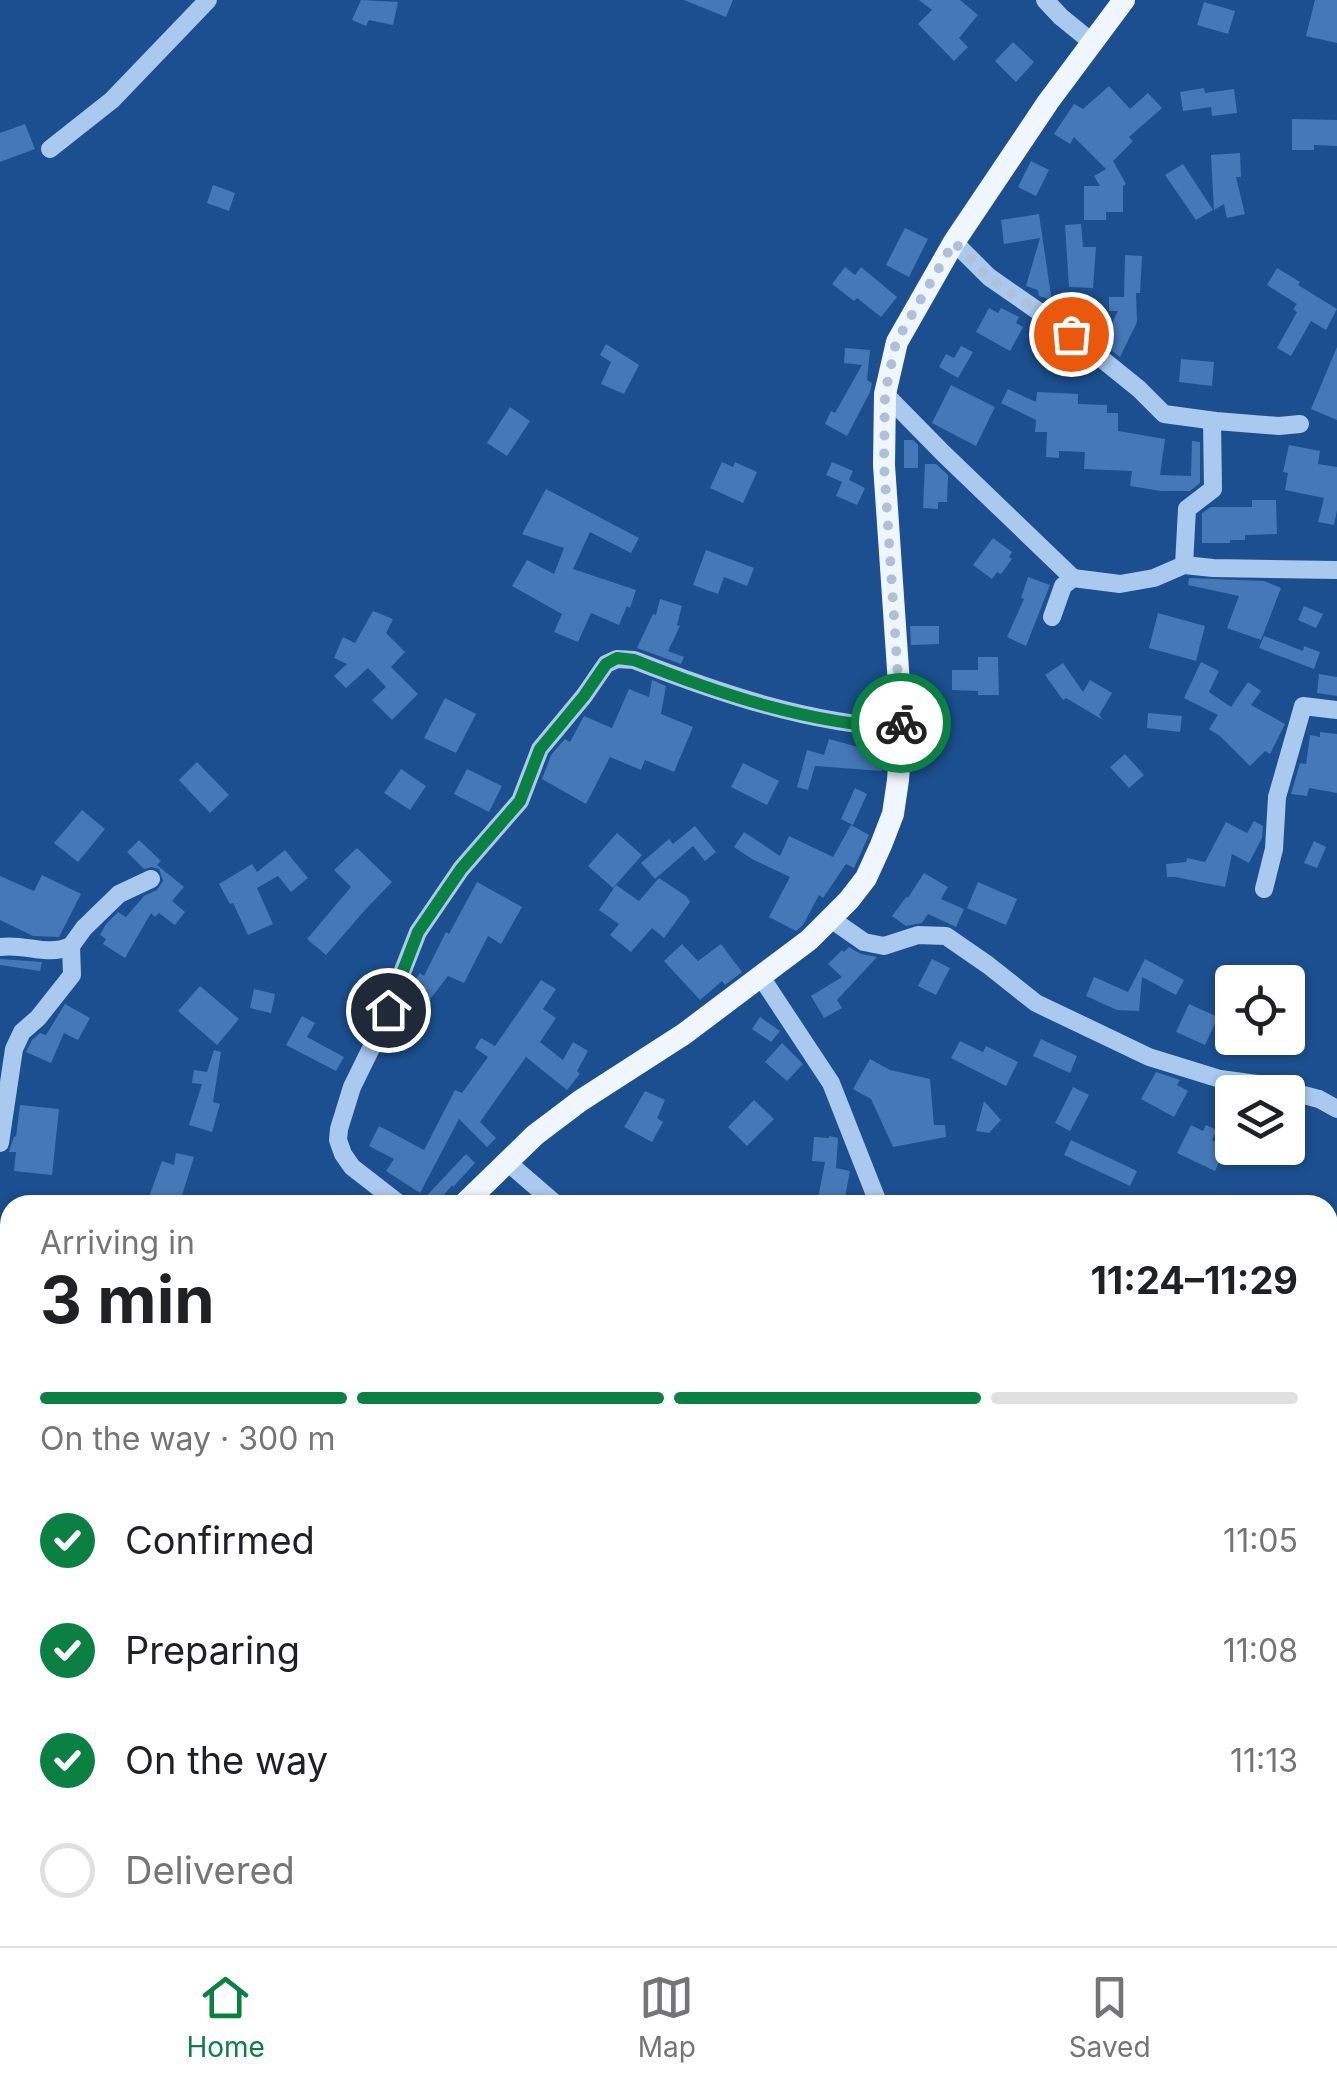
<!DOCTYPE html>
<meta charset="utf-8">
<style>
:root{--surface:#fff;--page:#f6f6f6;--text:#202124;--muted:#757577;--line:#e0e0e0;--accent:#0b8043}
body{margin:0;font-family:Inter,sans-serif;background:var(--page);color:var(--text);height:100vh;display:flex;flex-direction:column;font-size:38px;white-space:nowrap}
*{box-sizing:border-box;margin:0}
p{font-size:32px;color:var(--muted)}
.icon{flex:none;width:55px;height:55px;fill:none;stroke:currentColor;stroke-width:2;stroke-linecap:round;stroke-linejoin:round}
.map{position:relative;flex:1;overflow:hidden}
.side{position:absolute;left:0px;top:1195px;width:1338px;height:752px;display:flex;flex-direction:column;background:var(--surface);border-radius:30px 30px 0 0;box-shadow:0 2px 8px #0004}
.side>*{flex:none}
.fabs{position:absolute;left:1215px;top:965px;display:grid;gap:20px}
.fabs a{display:grid;place-items:center;width:90px;height:90px;border-radius:10px;background:var(--surface);box-shadow:0 2px 8px #0004;font-size:50px}
.pin{position:absolute;display:grid;place-items:center;width:85px;height:85px;color:#fff;margin:-42px;border:5px solid #fff;border-radius:50%;box-shadow:0 2px 10px #0007}
.courier{position:absolute;display:grid;place-items:center;width:100px;height:100px;margin:-50px;border:8px solid #0b8043;border-radius:50%;background:#fff;color:#222;box-shadow:0 2px 12px #0007}
.head em{font-style:normal;font-weight:700}
.head div{display:flex;flex-direction:column-reverse}
.head{display:flex;align-items:center;justify-content:space-between;height:170px;padding:0 40px}
h1{font-size:65px;font-weight:700;line-height:75px}
.bar{display:grid;grid-template-columns:repeat(4,1fr);gap:15px 10px;align-content:center;height:120px;padding:0 40px}
.bar i{height:12px;border-radius:8px;background:var(--line)}
.bar .selected{background:var(--accent)}
.bar p{grid-column:span 4}
ol{padding:0 40px;list-style:none}
li{display:flex;align-items:center;gap:30px;height:110px}
li p{margin-inline-start:auto}
li .icon{padding:10px;border-radius:50%;background:var(--accent);color:#fff;stroke-width:4}
li:last-child{color:var(--muted)}
li i{width:55px;height:55px;border:5px solid var(--line);border-radius:50%}
.tabs{display:flex;justify-content:space-around;align-items:center;height:140px;border-top:2px solid var(--line);background:var(--surface);font-size:28px;color:var(--muted)}
.tabs a{display:grid;justify-items:center;gap:5px}
.tabs .selected{color:var(--accent)}
.map>svg:first-child{display:block}
.building{fill:#4478b7}
.lines{fill:none;stroke-linecap:round;stroke-linejoin:round}
.minor{stroke:#a9c9ee;stroke-width:18}
.major{stroke:#f0f6ff;stroke-width:22}
.done{stroke:#afc1d8;stroke-width:10;stroke-dasharray:0 18}
.route{stroke:#0b8043;stroke-width:12}
</style>
<div class="map">
<svg width="1337" height="1946" viewBox="0 0 1337 1946">
<rect width="100%" height="100%" fill="#1b4f8f"/>
<g class="building">
<polygon points="361,0 398,2 393,25 369,20 366,26 352,20"/>
<polygon points="684,0 733,0 726,17"/>
<polygon points="919,0 960,0 978,15 959,38 968,47 954,61 918,24 932,10"/>
<polygon points="1315,0 1337,0 1337,43 1306,36"/>
<polygon points="1204,2 1235,11 1228,34 1197,25"/>
<polygon points="1013,42 1034,62 1016,82 995,61"/>
<polygon points="1109,86 1130,109 1148,93 1162,108 1129,137 1133,141 1113,161 1126,184 1123,186 1123,212 1106,212 1106,220 1084,220 1084,186 1100,186 1094,176 1106,169 1074,137 1070,144 1054,134 1074,104 1083,109"/>
<polygon points="1204,88 1205,93 1234,89 1237,113 1212,116 1211,107 1183,111 1180,92"/>
<polygon points="1292,119 1337,120 1337,146 1314,145 1314,150 1292,150"/>
<polygon points="25,124 35,149 0,162 0,133"/>
<polygon points="1240,153 1241,177 1236,177 1245,214 1227,218 1224,204 1214,210 1211,155"/>
<polygon points="1031,161 1049,170 1036,196 1018,187"/>
<polygon points="1183,164 1213,210 1196,220 1165,175"/>
<polygon points="213,185 235,193 229,211 207,203"/>
<polygon points="1039,214 1050,289 1052,300 1039,296 1038,290 1026,286 1040,238 1004,244 1001,220"/>
<polygon points="1081,224 1083,247 1096,247 1093,288 1069,287 1065,225"/>
<polygon points="905,228 928,239 909,277 886,265"/>
<polygon points="1125,255 1142,256 1140,293 1136,293 1137,322 1120,357 1102,343 1118,311 1109,311 1109,297 1124,297"/>
<polygon points="845,267 855,275 861,267 897,297 881,317 857,298 854,301 832,284"/>
<polygon points="1277,268 1300,282 1298,285 1337,309 1326,330 1311,321 1291,356 1277,348 1297,312 1293,309 1297,304 1267,285"/>
<polygon points="989,308 998,313 1001,308 1019,317 1016,323 1023,327 1010,351 976,332"/>
<polygon points="606,344 639,365 624,394 601,384 611,362 600,355"/>
<polygon points="961,346 973,352 958,378 939,367 946,354 954,358"/>
<polygon points="1337,347 1337,420 1311,409"/>
<polygon points="845,348 870,350 867,380 872,383 870,392 847,436 825,424 831,411 835,413 862,365 844,363"/>
<polygon points="1181,359 1214,362 1212,386 1179,382"/>
<polygon points="951,385 995,407 976,446 932,423"/>
<polygon points="1008,389 1036,402 1037,392 1078,394 1078,404 1107,405 1107,413 1118,413 1118,431 1165,439 1160,475 1191,476 1192,441 1200,442 1200,483 1190,491 1161,491 1130,486 1132,471 1084,469 1085,452 1059,451 1059,458 1046,457 1047,432 1035,432 1036,420 1001,403"/>
<polygon points="510,407 530,421 507,456 487,443"/>
<polygon points="904,440 913,440 918,445 918,468 904,468"/>
<polygon points="1289,445 1320,451 1318,464 1337,467 1337,510 1334,525 1318,522 1324,498 1285,490 1288,473 1283,472"/>
<polygon points="722,462 733,467 735,462 757,472 743,503 710,488"/>
<polygon points="832,462 853,471 849,480 865,488 857,505 836,496 842,482 826,475"/>
<polygon points="925,464 936,464 948,475 947,502 938,502 938,509 923,508"/>
<polygon points="546,489 639,538 631,553 590,532 573,569 636,590 630,608 627,606 619,625 591,613 578,642 554,632 562,614 512,586 527,560 554,574 564,548 522,534"/>
<polygon points="1252,500 1276,500 1277,534 1245,535 1245,540 1230,540 1230,543 1202,543 1202,513 1211,507 1252,507"/>
<polygon points="993,538 1012,552 1009,557 1012,559 1001,574 997,572 992,579 973,565"/>
<polygon points="706,550 754,568 747,586 724,577 718,594 693,585"/>
<polygon points="1028,577 1050,585 1026,646 1007,637 1024,599 1021,598"/>
<polygon points="1189,578 1264,581 1281,588 1261,640 1227,628 1239,596 1188,585"/>
<polygon points="660,599 682,606 677,625 680,626 668,651 684,657 681,664 637,648 653,614 656,615"/>
<polygon points="1304,606 1323,614 1316,628 1298,620"/>
<polygon points="373,611 393,619 386,633 405,652 391,667 418,694 392,720 372,700 386,687 368,668 346,688 334,676 347,664 334,658 343,637 355,643"/>
<polygon points="1158,613 1205,626 1196,661 1149,648"/>
<polygon points="910,626 939,626 939,644 911,645"/>
<polygon points="1264,636 1303,651 1304,646 1320,652 1314,669 1259,648"/>
<polygon points="978,657 998,657 999,695 978,695 978,691 952,690 952,670 978,670"/>
<polygon points="1201,662 1219,671 1209,692 1231,707 1248,682 1261,691 1251,705 1285,724 1270,754 1265,751 1250,766 1220,736 1209,729 1218,715 1184,698"/>
<polygon points="1063,663 1083,692 1090,680 1112,693 1099,715 1103,720 1066,698 1063,700 1045,675"/>
<polygon points="1319,674 1337,677 1337,696 1317,693"/>
<polygon points="652,680 666,686 661,714 693,727 674,772 645,760 641,770 610,757 586,804 542,779 551,755 565,739 570,742 584,716 612,728 629,689 649,697"/>
<polygon points="445,698 476,714 456,753 424,738"/>
<polygon points="1148,713 1182,716 1180,732 1147,728"/>
<polygon points="1320,732 1337,734 1337,793 1309,788 1307,796 1291,794 1300,763 1306,764 1310,735 1320,737"/>
<polygon points="829,739 869,750 870,744 884,745 882,771 815,766 808,790 797,787 807,750 824,755"/>
<polygon points="1125,754 1144,775 1129,788 1110,767"/>
<polygon points="197,762 229,795 210,813 179,780"/>
<polygon points="743,763 779,781 767,805 731,787"/>
<polygon points="401,769 426,786 410,810 384,793"/>
<polygon points="467,769 502,786 489,812 454,794"/>
<polygon points="855,788 867,794 853,825 841,819"/>
<polygon points="82,810 105,829 78,862 54,843"/>
<polygon points="1254,821 1263,826 1262,838 1249,863 1232,854 1225,887 1175,877 1167,877 1166,864 1186,862 1187,858 1205,862 1226,822 1247,833"/>
<polygon points="851,825 869,835 854,868 846,864 823,898 819,895 803,925 796,931 769,917 790,877 752,859 734,847 744,832 780,856 789,836 833,857"/>
<polygon points="695,826 716,852 705,861 693,846 655,879 641,863 669,839 673,844"/>
<polygon points="617,833 642,855 613,888 588,866"/>
<polygon points="139,840 161,861 157,865 184,887 172,901 185,912 175,925 159,913 155,917 151,913 125,958 103,944 106,939 100,935 106,924 118,912 126,917 144,896 157,890 163,881 159,869 151,867 144,869 127,852"/>
<polygon points="1314,841 1326,847 1317,868 1304,863"/>
<polygon points="357,848 392,882 365,910 326,955 307,939 351,887 334,870"/>
<polygon points="285,850 308,878 291,892 278,876 257,888 273,924 248,935 233,903 230,904 219,884 252,864 257,872"/>
<polygon points="924,873 948,887 941,899 964,909 956,927 928,914 922,923 906,926 892,916 907,896 908,898"/>
<polygon points="42,875 81,894 59,937 33,936 0,920 0,876 34,891"/>
<polygon points="659,878 686,896 690,902 664,938 652,928 631,952 610,935 619,924 599,910 616,885 639,901"/>
<polygon points="477,882 522,907 501,944 488,936 464,983 448,976 424,1007 407,994 411,985 420,973 424,976 446,932 449,934"/>
<polygon points="978,882 1017,899 1006,925 967,908"/>
<polygon points="682,944 698,961 721,944 742,972 725,985 722,981 700,1000 664,961"/>
<polygon points="849,947 861,954 877,957 837,1000 842,1008 824,1018 811,996 842,977 828,964 842,950 844,952"/>
<polygon points="0,959 42,962 40,971 0,965"/>
<polygon points="932,959 950,968 936,995 918,986"/>
<polygon points="1145,959 1184,980 1176,995 1142,977 1139,1011 1117,1010 1086,996 1094,977 1128,992"/>
<polygon points="541,980 556,989 543,1009 556,1018 540,1042 563,1060 573,1042 588,1051 577,1071 580,1074 567,1090 526,1057 480,1122 496,1138 487,1147 459,1119 420,1193 386,1171 394,1159 369,1146 379,1126 424,1150 455,1090 462,1093 488,1057 475,1048 481,1038 495,1046"/>
<polygon points="200,986 239,1019 217,1045 178,1011"/>
<polygon points="254,989 275,994 271,1013 250,1008"/>
<polygon points="65,1004 90,1018 78,1040 64,1033 51,1063 26,1052 32,1040 40,1033 46,1035"/>
<polygon points="1189,1004 1218,1017 1205,1045 1176,1032"/>
<polygon points="302,1016 315,1023 307,1037 344,1057 336,1071 286,1045"/>
<polygon points="760,1017 780,1031 771,1042 752,1029"/>
<polygon points="1041,1039 1077,1056 1070,1073 1033,1056"/>
<polygon points="960,1041 983,1052 986,1046 1018,1062 1006,1086 951,1058"/>
<polygon points="782,1043 803,1064 787,1081 765,1062"/>
<polygon points="214,1050 221,1052 213,1102 220,1104 212,1132 189,1125 202,1084 192,1083 194,1070 207,1072"/>
<polygon points="870,1059 890,1070 930,1079 934,1125 945,1125 946,1137 893,1147 871,1099 853,1089"/>
<polygon points="1156,1072 1180,1080 1177,1085 1188,1091 1174,1117 1141,1099"/>
<polygon points="1073,1087 1089,1095 1070,1131 1055,1123"/>
<polygon points="645,1091 665,1100 657,1118 663,1122 652,1142 624,1127"/>
<polygon points="754,1100 774,1119 747,1146 728,1127"/>
<polygon points="984,1101 1001,1120 989,1133 976,1131"/>
<polygon points="20,1105 59,1109 52,1175 14,1171 16,1152 9,1152 14,1136 16,1137"/>
<polygon points="1191,1125 1203,1131 1206,1125 1217,1130 1212,1140 1226,1147 1215,1171 1177,1153"/>
<polygon points="829,1136 838,1138 836,1168 850,1171 844,1203 818,1198 825,1162 812,1161 814,1137 829,1138"/>
<polygon points="1071,1140 1137,1171 1130,1186 1064,1155"/>
<polygon points="176,1153 194,1157 179,1205 146,1205 162,1161 174,1165"/>
<polygon points="466,1154 475,1163 453,1187 452,1185 436,1205 418,1205"/>
</g>
<g class="lines">
<g class="minor">
<polyline points="1045,0 1061,17 1093,43"/>
<polyline points="50,149 112,100 208,0"/>
<polyline points="954,242 989,277 1071,334 1139,389 1164,414 1216,421 1279,426 1300,424"/>
<polyline points="885,394 944,454 1073,578"/>
<polyline points="1184,565 1187,509 1213,489 1212,421"/>
<polyline points="1052,617 1063,586 1073,578 1120,584 1154,578 1184,565 1213,568 1337,570"/>
<polyline points="1264,889 1274,849 1277,797 1303,706 1337,710"/>
<polyline points="831,919 864,942 884,946 918,935 946,936 988,965 1036,1003 1149,1057 1220,1079 1265,1085 1319,1099 1337,1109"/>
<path d="M0,947C26,943 46,957 71,946"/>
<polyline points="761,977 831,1083 879,1205"/>
<polyline points="0,1143 14,1049 22,1032 38,1018 72,975 71,946 84,928 119,894 151,879"/>
<polyline points="506,1161 557,1205"/>
<path d="M401,1205L352,1167L343,1154L338,1140L339,1129L352,1087L378,1034L418,932L461,869L520,801L540,749L584,696L606,664L617,659L634,660C719,693 809,724 902,728"/>
<polyline points="0,1318 10,1332"/>
<polyline points="1328,1686 1337,1686"/>
<polyline points="0,1873 10,1879"/>
<polyline points="504,1938 507,1946"/>
<polyline points="960,1938 961,1946"/>
<polyline points="1267,1946 1269,1938"/>
</g>
<g class="major">
<polyline points="463,1205 535,1135 580,1101 684,1034 809,940 849,900 866,878 881,845 893,814 898,780 902,728 884,465 885,394 897,342 954,242 1048,102 1124,0"/>
<polyline points="0,1658 10,1648"/>
</g>
</g>
<g class="lines">
<polyline class="done" points="901,723 884,465 885,394 896,342 954,242 989,278 1071,334"/>
<path class="route" d="M388,1010L418,932L461,869L520,801L540,749L584,696L606,664L617,658L634,660C719,694 809,724 902,728L901,723"/>
</g>
</svg>
<div class="fabs">
<a><svg class="icon" aria-label="locate" viewBox="0 0 24 24"><circle cx="12" cy="12" r="6"/><path d="M12 2v4M12 18v4M2 12h4M18 12h4"/></svg></a>
<a><svg class="icon" aria-label="layers" viewBox="0 0 24 24"><path d="M12 4l9 5-9 5-9-5zM3 14l9 5 9-5"/></svg></a>
</div>
<div class="pin" style="left:1071px;top:334px;background:#ea580c"><svg class="icon" aria-label="bag" viewBox="0 0 24 24"><path d="M5 8h14l-1 12H6zM9 8a3 3 0 0 1 6 0"/></svg></div>
<div class="pin" style="left:388px;top:1010px;background:#1f2937"><svg class="icon" aria-label="home" viewBox="0 0 24 24"><path d="M3 11l9-7 9 7M6 9v11h12V9"/></svg></div>
<div class="courier" style="left:901px;top:723px"><svg class="icon" aria-label="bike" viewBox="0 0 24 24"><circle cx="6" cy="16" r="4"/><circle cx="18" cy="16" r="4"/><path d="M6 16l4-8h5l3 8M10 8l3 8H6M13 5h3"/></svg></div>
<section class="side">
<div class="head"><div><h1>3 min</h1><p>Arriving in</p></div><em>11:24–11:29</em></div>
<div class="bar"><i class="selected"></i><i class="selected"></i><i class="selected"></i><i></i><p>On the way · 300 m</p></div>
<ol>
<li><svg class="icon" aria-label="check" viewBox="0 0 24 24"><path d="M5 12l5 5 9-10"/></svg>Confirmed<p>11:05</p></li>
<li><svg class="icon" aria-label="check" viewBox="0 0 24 24"><path d="M5 12l5 5 9-10"/></svg>Preparing<p>11:08</p></li>
<li><svg class="icon" aria-label="check" viewBox="0 0 24 24"><path d="M5 12l5 5 9-10"/></svg>On the way<p>11:13</p></li>
<li><i></i>Delivered</li>
</ol>
</section>
</div>
<nav class="tabs">
<a class="selected"><svg class="icon" aria-label="home" viewBox="0 0 24 24"><path d="M3 11l9-7 9 7M6 9v11h12V9"/></svg>Home</a>
<a><svg class="icon" aria-label="map" viewBox="0 0 24 24"><path d="M3 6l6-2 6 2 6-2v14l-6 2-6-2-6 2zM9 4v14M15 6v14"/></svg>Map</a>
<a><svg class="icon" aria-label="saved" viewBox="0 0 24 24"><path d="M7 4h10v16l-5-4-5 4z"/></svg>Saved</a>
</nav>
